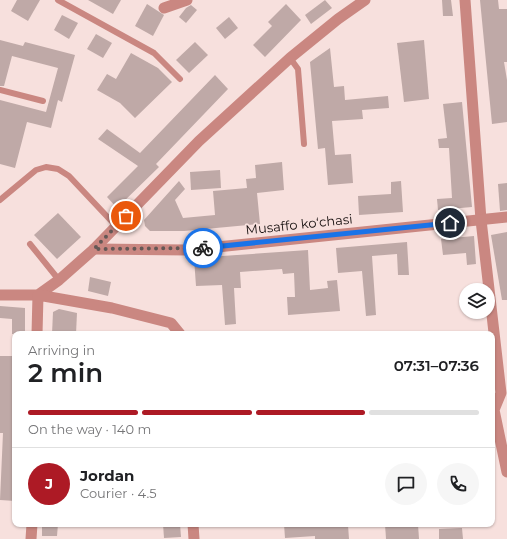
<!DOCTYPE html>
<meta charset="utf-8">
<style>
:root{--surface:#fff;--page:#f6f6f6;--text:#202124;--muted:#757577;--line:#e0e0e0;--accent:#ad1a25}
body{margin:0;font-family:Montserrat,sans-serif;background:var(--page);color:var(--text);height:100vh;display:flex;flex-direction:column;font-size:15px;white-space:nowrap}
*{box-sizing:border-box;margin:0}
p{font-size:13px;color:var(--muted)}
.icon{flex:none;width:22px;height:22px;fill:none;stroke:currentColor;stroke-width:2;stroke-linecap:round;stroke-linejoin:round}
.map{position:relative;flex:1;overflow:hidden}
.sheet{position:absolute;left:12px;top:331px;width:483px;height:196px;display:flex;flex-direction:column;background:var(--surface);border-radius:8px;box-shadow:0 1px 3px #0004}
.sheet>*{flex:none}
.fabs{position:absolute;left:459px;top:283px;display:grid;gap:8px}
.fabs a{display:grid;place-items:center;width:36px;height:36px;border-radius:50%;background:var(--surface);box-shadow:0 1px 3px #0004;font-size:20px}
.pin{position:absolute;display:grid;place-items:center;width:34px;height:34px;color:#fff;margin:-17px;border:2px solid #fff;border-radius:50%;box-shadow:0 1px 4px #0007}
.courier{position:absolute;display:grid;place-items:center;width:40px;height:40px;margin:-20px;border:3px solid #1a73e8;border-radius:50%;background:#fff;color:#222;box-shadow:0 1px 5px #0007}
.summary em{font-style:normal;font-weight:600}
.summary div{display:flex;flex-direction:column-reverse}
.summary{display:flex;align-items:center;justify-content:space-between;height:68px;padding:0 16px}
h1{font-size:26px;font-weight:600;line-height:30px}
.bar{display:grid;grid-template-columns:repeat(4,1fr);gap:6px 4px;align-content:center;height:48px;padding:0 16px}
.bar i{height:5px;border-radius:3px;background:var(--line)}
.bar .active{background:var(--accent)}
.bar p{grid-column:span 4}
.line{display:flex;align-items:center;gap:10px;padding:0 16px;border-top:1px solid var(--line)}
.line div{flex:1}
.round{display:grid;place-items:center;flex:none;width:42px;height:42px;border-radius:21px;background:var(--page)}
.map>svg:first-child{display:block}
.building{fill:#bfa9a7}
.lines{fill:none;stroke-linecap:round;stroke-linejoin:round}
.service{stroke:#ca8781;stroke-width:6}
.minor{stroke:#ca8781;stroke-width:11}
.done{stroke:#645856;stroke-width:4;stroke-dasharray:0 7.2}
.route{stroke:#1a73e8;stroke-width:5}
.labels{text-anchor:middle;stroke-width:3.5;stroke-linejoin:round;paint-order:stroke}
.street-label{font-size:13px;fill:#150e0d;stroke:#f7e0dd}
</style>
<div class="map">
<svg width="507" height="539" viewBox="0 0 507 539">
<rect width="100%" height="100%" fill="#f7e0dd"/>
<g class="building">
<polygon points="17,0 40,0 28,21 11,11"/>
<polygon points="88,0 121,0 113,14"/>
<polygon points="325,0 332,8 311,24 305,15"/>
<polygon points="442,0 451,0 453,16 443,16"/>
<polygon points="480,0 498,0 499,9 507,9 507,62 504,62 507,80 507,122 492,124"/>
<polygon points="147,4 164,15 153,36 135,26"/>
<polygon points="286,4 301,20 265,57 253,45 272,26 268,22"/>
<polygon points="191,5 197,10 186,23 179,17 186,8"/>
<polygon points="62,15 78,23 69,39 54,30"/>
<polygon points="229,17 238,28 225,39 216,28"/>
<polygon points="96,34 112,43 103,58 87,49"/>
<polygon points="0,40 23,46 25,42 75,55 62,102 58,100 51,128 27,122 15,168 0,164 0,100 46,112 58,68 12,56 4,86 0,86"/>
<polygon points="424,40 429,99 404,102 397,43"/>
<polygon points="195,42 208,55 189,73 176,60"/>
<polygon points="330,48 334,87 344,86 345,100 388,96 389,108 362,110 363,119 332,121 335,155 351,154 353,183 328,185 325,148 318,149 310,62"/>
<polygon points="131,53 158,68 172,82 135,118 120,103 97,90 107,74 116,79"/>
<polygon points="215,75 228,89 156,164 159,167 117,208 107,197 138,166 98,139 107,129 140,153"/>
<polygon points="462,102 472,207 438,210 437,199 452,198 449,148 439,148 438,139 447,138 443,104"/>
<polygon points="282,162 284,190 257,193 260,224 184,231 150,231 145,226 144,220 179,181 185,189 175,200 183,218 215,215 213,191 247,188 246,179 256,178 255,165"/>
<polygon points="220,170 221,188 191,190 190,172"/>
<polygon points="401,181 403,212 359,215 358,196 391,194 391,182"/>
<polygon points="507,183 507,210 500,211 498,184"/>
<polygon points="58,213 81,237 57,259 34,235"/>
<polygon points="507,232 507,300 502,300 491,235"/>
<polygon points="474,236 476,264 467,265 466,253 443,255 441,239"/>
<polygon points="407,242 409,275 398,275 397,254 372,256 376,315 366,316 362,271 338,273 336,248"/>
<polygon points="308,250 310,290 328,288 327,281 337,280 340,311 288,315 287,297 295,297 294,273 283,274 282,269 240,272 241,288 234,288 236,324 225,325 222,285 196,286 194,258"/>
<polygon points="90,277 111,282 108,296 88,291"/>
<polygon points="0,306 25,308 25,334 12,334 12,319 0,318"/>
<polygon points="59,309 77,313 76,334 52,334 53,312"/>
<polygon points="0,356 15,356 15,501 0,500 3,433 0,433"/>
<polygon points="42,524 58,524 57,536 42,536"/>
<polygon points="163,524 180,524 181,537 164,538"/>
<polygon points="284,524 322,524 322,527 348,525 349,539 315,539 315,536 285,538"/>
<polygon points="385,524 418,524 419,539 386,539"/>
<polygon points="462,528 463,539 439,539 439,529"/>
</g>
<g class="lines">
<g class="service">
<polyline points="58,0 154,53 180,79"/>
<polyline points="290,58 298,69 304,144"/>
<polyline points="0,90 43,101"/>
<polyline points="0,200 36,170 46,167 58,169 69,176 116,226"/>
<polyline points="30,244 59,280"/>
</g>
<g class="minor">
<polyline points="465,0 481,220 501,393 494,410 507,472"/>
<polyline points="164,8 187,0"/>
<polyline points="94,249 188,250 507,217"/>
<polyline points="0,295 38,295 59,280 94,249 199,141 290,58 338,19 365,0"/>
<polyline points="37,334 38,295 112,308 171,323 180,334"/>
<polyline points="193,524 194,539"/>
<polyline points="31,539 32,524"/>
</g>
</g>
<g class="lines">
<polyline class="done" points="126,216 94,249 203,248"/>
<polyline class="route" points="203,248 450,223"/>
</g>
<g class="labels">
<g class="street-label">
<text transform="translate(299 224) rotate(-6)" y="5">Musaffo koʻchasi</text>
</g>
</g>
</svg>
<div class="fabs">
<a><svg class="icon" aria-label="layers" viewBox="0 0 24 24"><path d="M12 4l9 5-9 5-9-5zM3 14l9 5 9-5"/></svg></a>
</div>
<div class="pin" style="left:126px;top:216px;background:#ea580c"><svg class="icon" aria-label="bag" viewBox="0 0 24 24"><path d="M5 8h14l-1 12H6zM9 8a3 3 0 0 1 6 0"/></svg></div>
<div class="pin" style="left:450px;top:223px;background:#1f2937"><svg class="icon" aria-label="home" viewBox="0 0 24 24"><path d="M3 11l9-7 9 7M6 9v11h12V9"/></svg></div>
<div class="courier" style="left:203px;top:248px"><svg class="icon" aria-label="bike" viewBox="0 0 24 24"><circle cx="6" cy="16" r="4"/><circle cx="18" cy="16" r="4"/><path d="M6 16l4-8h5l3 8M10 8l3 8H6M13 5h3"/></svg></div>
<section class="sheet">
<div class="summary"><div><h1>2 min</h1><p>Arriving in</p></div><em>07:31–07:36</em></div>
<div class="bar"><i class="active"></i><i class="active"></i><i class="active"></i><i></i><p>On the way · 140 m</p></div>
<div class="line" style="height:72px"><b class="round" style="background:var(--accent);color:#fff">J</b><div><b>Jordan</b><p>Courier · 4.5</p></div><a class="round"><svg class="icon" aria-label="chat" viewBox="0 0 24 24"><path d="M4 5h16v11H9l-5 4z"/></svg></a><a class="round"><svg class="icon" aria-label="phone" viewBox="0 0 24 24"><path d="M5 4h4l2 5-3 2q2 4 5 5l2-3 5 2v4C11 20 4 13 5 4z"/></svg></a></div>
</section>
</div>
